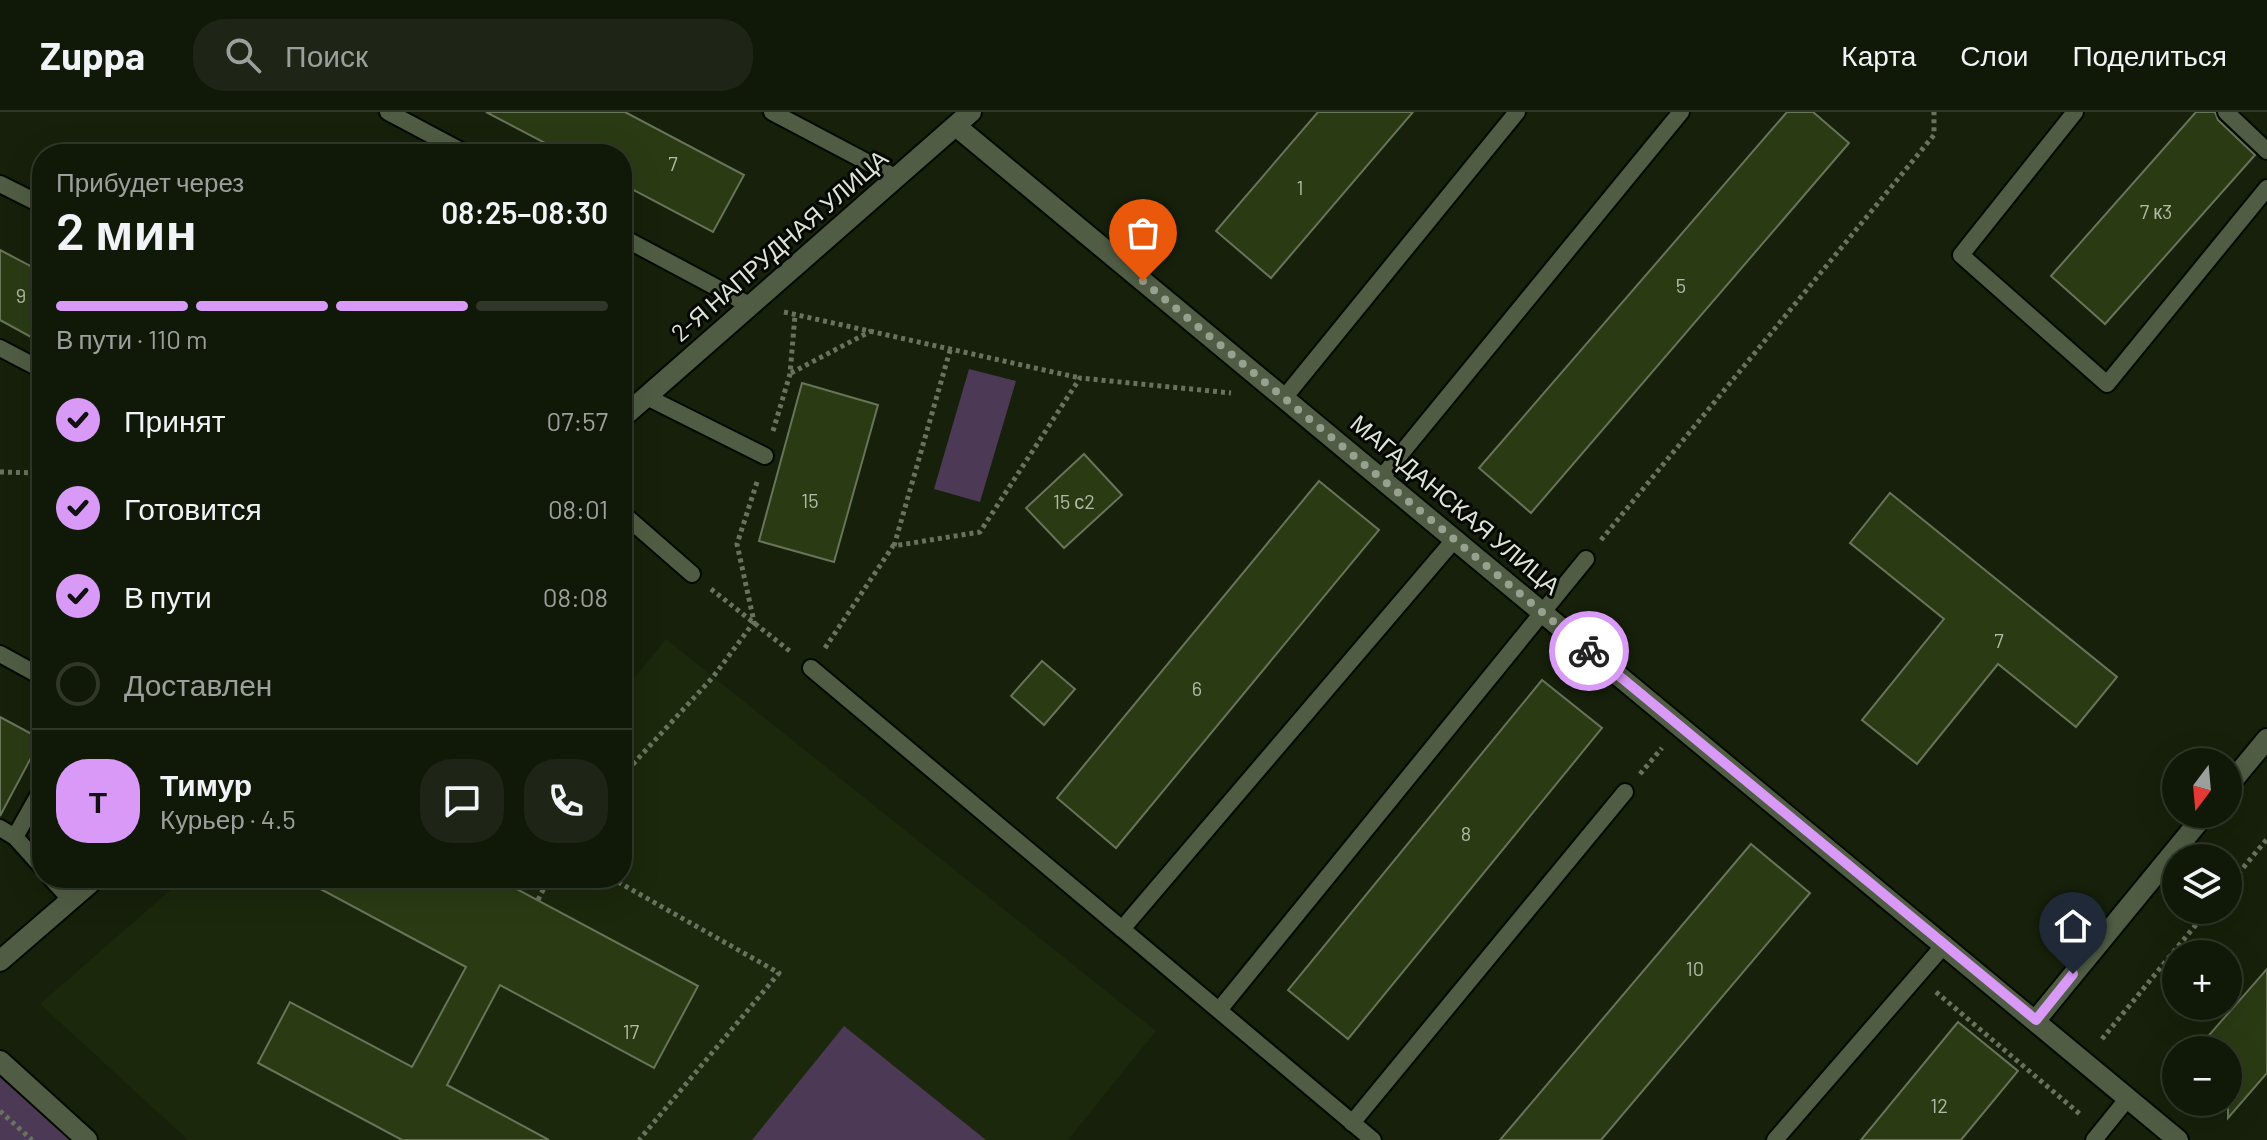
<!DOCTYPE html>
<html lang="ru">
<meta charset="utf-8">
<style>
:root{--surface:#101808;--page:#1e2516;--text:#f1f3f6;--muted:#9ca09c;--line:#303729;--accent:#d99af7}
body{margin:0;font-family:Barlow,sans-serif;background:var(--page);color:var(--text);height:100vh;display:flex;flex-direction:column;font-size:30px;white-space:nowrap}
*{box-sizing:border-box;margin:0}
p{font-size:26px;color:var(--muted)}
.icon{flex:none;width:44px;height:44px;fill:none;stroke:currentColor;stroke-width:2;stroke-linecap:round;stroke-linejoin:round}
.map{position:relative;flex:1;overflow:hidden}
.details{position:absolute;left:32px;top:32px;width:600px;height:744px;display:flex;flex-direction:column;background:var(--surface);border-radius:32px;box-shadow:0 8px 32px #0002,0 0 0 2px var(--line)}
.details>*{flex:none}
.needle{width:52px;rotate:196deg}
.fabs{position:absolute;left:2162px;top:636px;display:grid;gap:16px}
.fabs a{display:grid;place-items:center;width:80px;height:80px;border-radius:50%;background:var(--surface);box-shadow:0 8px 32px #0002,0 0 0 2px var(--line);font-size:40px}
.pin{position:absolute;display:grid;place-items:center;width:68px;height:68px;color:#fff;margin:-82px -34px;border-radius:50% 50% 50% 0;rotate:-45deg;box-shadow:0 0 8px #0007}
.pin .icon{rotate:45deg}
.courier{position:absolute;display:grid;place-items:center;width:80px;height:80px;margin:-40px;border:6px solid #d99af7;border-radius:50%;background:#fff;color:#222;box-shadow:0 2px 10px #0007}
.overview em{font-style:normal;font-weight:600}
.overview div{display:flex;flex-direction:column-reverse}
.overview{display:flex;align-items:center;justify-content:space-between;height:136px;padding:0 24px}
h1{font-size:52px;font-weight:600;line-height:60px}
.bar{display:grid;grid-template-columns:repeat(4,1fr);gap:12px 8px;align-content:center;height:96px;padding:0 24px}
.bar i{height:10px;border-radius:6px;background:var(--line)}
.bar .current{background:var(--accent)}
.bar p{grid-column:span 4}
.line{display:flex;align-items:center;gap:20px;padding:0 24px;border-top:2px solid var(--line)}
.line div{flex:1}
.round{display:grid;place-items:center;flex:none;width:84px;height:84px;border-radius:32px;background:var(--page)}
ol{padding:0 24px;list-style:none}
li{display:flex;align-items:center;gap:24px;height:88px}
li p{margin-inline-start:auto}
li .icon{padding:8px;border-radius:50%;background:var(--accent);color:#111;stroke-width:4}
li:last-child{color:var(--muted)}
li i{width:44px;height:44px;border:4px solid var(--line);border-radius:50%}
header{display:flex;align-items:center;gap:48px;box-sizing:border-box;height:112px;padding:0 40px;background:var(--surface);border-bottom:2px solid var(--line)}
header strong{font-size:38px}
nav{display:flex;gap:44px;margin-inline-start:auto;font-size:28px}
.search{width:560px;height:72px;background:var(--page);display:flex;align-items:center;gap:20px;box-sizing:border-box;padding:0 28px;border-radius:32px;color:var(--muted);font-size:30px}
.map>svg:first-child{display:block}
.built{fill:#1b280b}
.green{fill:#4c3955}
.building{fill:#2a3b14;stroke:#67745a;stroke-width:2}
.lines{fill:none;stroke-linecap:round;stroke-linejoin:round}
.lane-casing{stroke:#030a00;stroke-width:20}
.street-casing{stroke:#030a00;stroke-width:24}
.path{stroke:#69725f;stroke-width:5;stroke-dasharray:4 4;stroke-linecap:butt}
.lane{stroke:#505d44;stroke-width:16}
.street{stroke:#505d44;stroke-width:20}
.done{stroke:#98a08f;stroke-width:8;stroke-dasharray:0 14.4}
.route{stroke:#d99af7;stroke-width:10}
.labels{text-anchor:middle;stroke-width:6;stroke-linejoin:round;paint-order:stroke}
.number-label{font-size:20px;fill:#b1baa6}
.street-label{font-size:24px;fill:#dee5d7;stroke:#050802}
</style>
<header>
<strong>Zuppa</strong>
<div class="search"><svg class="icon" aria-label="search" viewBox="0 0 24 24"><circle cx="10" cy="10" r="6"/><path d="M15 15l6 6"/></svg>Поиск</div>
<nav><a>Карта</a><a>Слои</a><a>Поделиться</a></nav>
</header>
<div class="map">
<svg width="2267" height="1028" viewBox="0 0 2267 1028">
<rect width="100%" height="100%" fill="#16200a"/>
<polygon class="built" points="666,527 1156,919 1068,1028 188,1028 40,892 184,766 622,766 622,581"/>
<g class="green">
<polygon points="969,257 1016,269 980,390 934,377"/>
<polygon points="844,914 986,1028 752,1028"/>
<polygon points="0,961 73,1028 0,1028"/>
</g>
<g class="building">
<polygon points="486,0 625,0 744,63 713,120 622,72 622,42 566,42"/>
<polygon points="1318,0 1413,0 1271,166 1216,119"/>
<polygon points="1787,0 1813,0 1849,31 1531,401 1479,356"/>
<polygon points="2196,0 2215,0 2218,8 2255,43 2105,212 2051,164"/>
<polygon points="0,138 42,160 42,231 0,208"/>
<polygon points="802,271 878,293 834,450 759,429"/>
<polygon points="1084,342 1122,383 1064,436 1026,396"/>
<polygon points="1319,369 1379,418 1116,736 1057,686"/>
<polygon points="1890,381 2117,565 2076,615 1998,552 1917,652 1862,608 1944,507 1850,431"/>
<polygon points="1042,549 1075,577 1044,613 1011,584"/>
<polygon points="1542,568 1602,616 1348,927 1288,878"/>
<polygon points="0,605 41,627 0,704"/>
<polygon points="1751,732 1810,781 1601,1028 1500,1028"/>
<polygon points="300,766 496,766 698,874 654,956 500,873 447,973 549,1028 402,1028 258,951 290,890 412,955 466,855"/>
<polygon points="2267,857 2267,961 2228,1006 2228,938 2196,938"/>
<polygon points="1958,910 2018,959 1961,1028 1861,1028"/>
</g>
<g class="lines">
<g class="lane-casing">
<g id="lane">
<polyline points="388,0 467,42"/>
<polyline points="772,0 897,66"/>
<polyline points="2075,0 1961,143 2107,272 2267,76"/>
<polyline points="2226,0 2267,39"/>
<polyline points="0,72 42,93"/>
<polyline points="622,125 751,194"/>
<polyline points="0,236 42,258"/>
<polyline points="647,285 765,344"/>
<polyline points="1284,286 1517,0"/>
<polyline points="1381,366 1681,0"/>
<polyline points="622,401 692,462"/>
<polyline points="0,542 42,565"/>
<polyline points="811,556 1122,817 1454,428"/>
<polyline points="0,716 15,725 42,755"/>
<polyline points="15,725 42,677"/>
<polyline points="51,766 71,788"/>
<polyline points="1122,817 1373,1028"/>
<polyline points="1219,898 1586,447"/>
<polyline points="1352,1011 1625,680"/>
<polyline points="1775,1028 1945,832"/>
<polyline points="2094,1028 2128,986"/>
</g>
</g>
<g class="street-casing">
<g id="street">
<polyline points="956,14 2178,1028"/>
<polyline points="622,306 971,0"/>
<polyline points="2228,674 2267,627"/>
<polyline points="0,849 96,766"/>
<polyline points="2036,908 2205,702"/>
<polyline points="0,949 87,1028"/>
</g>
</g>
<g class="path">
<polyline points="784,200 1080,266"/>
<polyline points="791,261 871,219"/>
<polyline points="773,319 790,262 795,203"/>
<polyline points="0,360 39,361 42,357"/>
<polyline points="1601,428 1934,23 1934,0"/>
<polyline points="894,434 951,235"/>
<polyline points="711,477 791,540"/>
<polyline points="825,536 893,434 980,420 1080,266 1231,281"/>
<polyline points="1640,662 1662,636"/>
<polyline points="622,664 713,565 754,510 737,432 758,367"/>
<polyline points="611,766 779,861 639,1028"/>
<polyline points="2228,774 2267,727"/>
<polyline points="538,788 549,766"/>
<polyline points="1936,880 2081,1003"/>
<polyline points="2102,927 2208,798"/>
<polyline points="0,999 32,1028"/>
</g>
<use href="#lane" class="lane"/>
<use href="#street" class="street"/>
</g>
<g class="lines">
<polyline class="done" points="1143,169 1589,539"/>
<polyline class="route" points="1589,539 2036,908 2073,862"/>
</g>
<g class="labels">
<g class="number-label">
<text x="673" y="59">7</text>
<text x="1300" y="83">1</text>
<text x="2156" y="107">7 к3</text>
<text x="1681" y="181">5</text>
<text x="21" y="191">9</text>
<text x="810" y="396">15</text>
<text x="1074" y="397">15 с2</text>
<text x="1999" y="536">7</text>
<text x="1197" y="584">6</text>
<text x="1466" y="729">8</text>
<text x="1695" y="864">10</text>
<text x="631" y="927">17</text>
<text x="1939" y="1001">12</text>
</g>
<g class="street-label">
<text transform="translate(780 134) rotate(-41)" y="8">2-Я НАПРУДНАЯ УЛИЦА</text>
<text transform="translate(1455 393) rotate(40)" y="8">МАГАДАНСКАЯ УЛИЦА</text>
</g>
</g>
</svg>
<div class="fabs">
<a><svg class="needle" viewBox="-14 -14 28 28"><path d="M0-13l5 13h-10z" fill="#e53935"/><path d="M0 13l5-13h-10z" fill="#9ca09c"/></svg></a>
<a><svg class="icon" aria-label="layers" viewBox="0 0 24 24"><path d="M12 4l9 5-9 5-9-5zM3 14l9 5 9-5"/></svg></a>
<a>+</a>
<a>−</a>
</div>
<div class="pin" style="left:1143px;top:169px;background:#ea580c"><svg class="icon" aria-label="bag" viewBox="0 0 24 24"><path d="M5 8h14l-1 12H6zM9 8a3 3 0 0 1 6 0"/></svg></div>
<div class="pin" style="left:2073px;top:862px;background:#1f2937"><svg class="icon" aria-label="home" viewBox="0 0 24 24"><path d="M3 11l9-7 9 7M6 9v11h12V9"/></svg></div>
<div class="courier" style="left:1589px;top:539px"><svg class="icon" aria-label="bike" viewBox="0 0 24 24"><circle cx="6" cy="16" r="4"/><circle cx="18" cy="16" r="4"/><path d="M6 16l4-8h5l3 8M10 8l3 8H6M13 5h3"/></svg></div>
<section class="details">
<div class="overview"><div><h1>2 мин</h1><p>Прибудет через</p></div><em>08:25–08:30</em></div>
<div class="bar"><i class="current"></i><i class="current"></i><i class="current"></i><i></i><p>В пути · 110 m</p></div>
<ol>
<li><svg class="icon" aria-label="check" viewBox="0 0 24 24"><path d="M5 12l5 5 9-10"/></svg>Принят<p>07:57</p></li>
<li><svg class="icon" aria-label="check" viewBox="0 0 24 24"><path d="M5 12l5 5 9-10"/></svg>Готовится<p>08:01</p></li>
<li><svg class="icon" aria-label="check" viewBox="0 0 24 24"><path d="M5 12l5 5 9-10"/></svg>В пути<p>08:08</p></li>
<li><i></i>Доставлен</li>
</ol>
<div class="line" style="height:144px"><b class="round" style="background:var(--accent);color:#111">Т</b><div><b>Тимур</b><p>Курьер · 4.5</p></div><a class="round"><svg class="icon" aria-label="chat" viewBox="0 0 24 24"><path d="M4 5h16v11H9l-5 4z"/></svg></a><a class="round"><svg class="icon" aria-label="phone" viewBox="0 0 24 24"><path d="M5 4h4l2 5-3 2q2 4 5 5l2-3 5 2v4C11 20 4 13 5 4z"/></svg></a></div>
</section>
</div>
